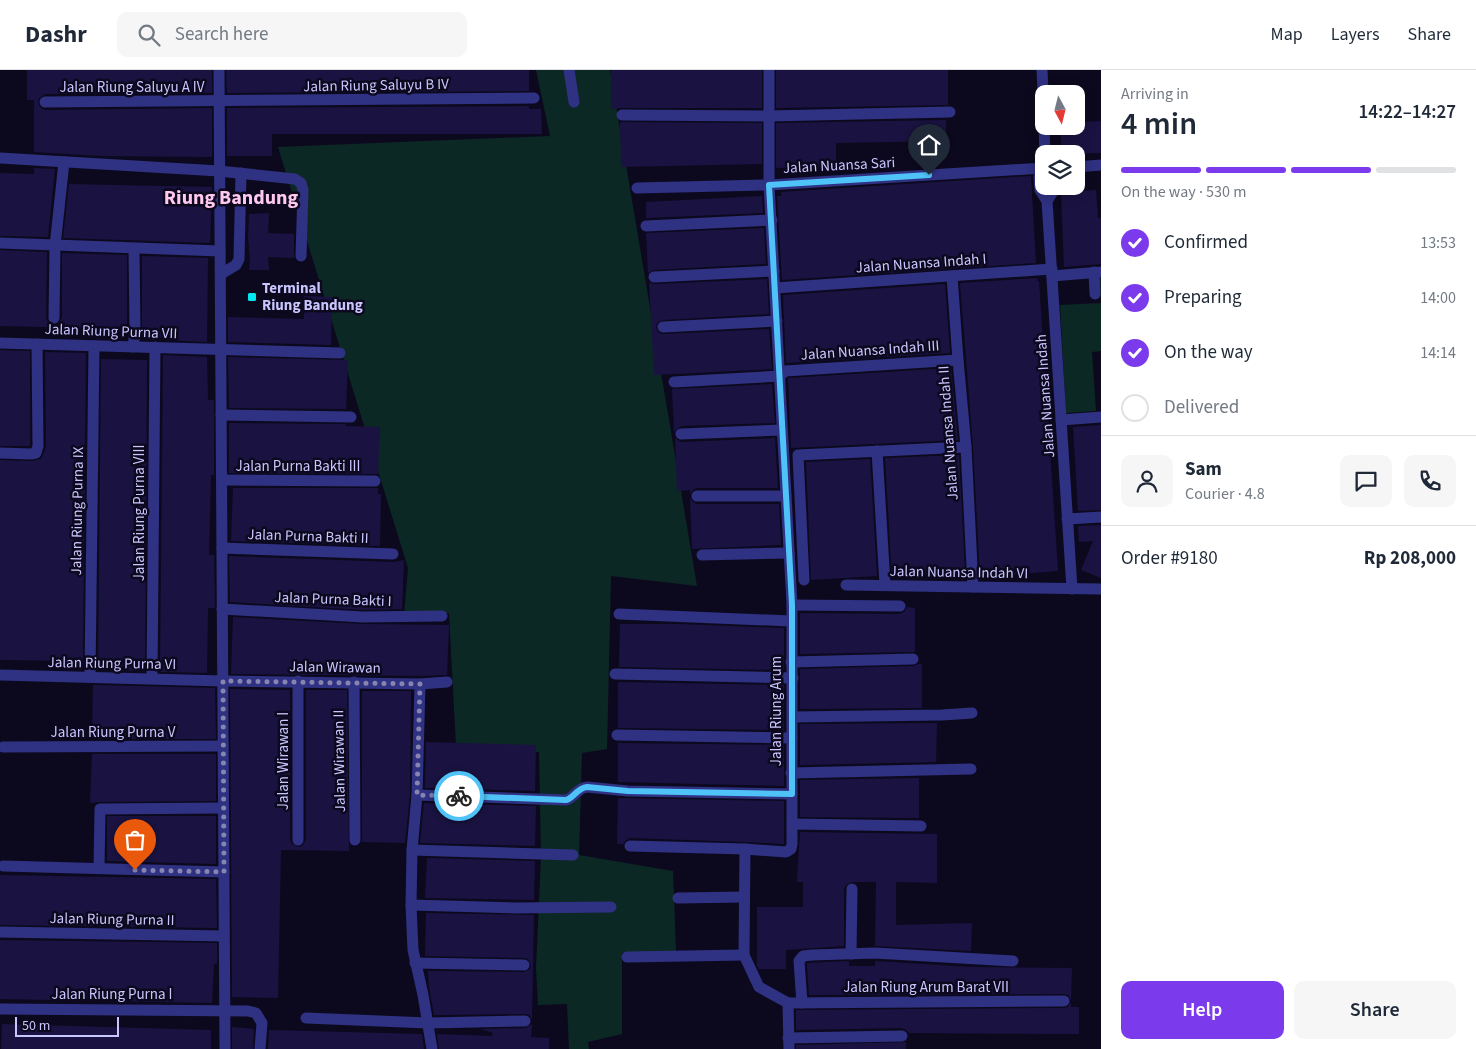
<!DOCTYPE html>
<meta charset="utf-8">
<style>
:root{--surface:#fff;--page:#f6f6f7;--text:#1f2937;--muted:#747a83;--line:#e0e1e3;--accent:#7c3aed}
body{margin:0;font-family:"Source Sans 3",sans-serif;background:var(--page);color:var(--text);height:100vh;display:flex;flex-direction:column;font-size:19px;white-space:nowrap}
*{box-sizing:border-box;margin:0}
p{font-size:16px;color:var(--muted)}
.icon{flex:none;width:28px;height:28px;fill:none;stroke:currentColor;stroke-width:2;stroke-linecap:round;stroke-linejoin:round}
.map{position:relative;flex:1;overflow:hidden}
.side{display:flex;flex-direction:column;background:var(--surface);width:375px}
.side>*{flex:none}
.needle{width:32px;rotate:173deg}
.tools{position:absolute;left:1035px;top:15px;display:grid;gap:10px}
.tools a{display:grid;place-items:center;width:50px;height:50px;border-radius:10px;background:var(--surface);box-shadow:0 2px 12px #0003;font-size:25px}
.scale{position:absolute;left:15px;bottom:12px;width:104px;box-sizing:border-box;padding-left:5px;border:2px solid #c9c6ff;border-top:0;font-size:14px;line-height:18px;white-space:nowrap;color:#c9c6ff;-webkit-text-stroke:4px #0c091e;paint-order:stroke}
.pin{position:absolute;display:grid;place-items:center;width:42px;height:42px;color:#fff;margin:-51px -21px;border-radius:50% 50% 50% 0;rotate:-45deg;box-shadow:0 0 5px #0007}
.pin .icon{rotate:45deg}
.courier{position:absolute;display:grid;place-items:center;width:50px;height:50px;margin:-25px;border:4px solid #4fc3f7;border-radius:50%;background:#fff;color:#222;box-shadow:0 1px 6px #0007}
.summary em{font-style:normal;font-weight:600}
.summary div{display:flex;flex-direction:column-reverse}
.summary{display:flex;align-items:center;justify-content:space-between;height:85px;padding:0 20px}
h1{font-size:32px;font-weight:600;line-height:38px}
.bar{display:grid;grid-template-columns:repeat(4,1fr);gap:8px 5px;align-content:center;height:60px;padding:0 20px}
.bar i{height:6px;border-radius:4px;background:var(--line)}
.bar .active{background:var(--accent)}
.bar p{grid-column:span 4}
.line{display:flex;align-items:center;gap:12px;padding:0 20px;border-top:1px solid var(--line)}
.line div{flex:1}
.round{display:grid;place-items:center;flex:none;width:52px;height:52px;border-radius:10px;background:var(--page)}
ol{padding:0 20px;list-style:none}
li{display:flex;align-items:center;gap:15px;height:55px}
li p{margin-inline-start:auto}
li .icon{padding:5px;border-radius:50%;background:var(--accent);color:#fff;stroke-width:4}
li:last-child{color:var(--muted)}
li i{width:28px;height:28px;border:2px solid var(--line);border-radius:50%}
.cta{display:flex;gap:10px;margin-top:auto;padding:10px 20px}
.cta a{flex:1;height:58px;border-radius:10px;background:var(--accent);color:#fff;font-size:20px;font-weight:600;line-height:58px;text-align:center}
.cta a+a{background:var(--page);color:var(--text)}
header{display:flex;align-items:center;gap:30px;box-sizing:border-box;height:70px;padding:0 25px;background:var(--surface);border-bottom:1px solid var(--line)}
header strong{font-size:24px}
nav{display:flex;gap:28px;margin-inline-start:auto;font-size:18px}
.search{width:350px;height:45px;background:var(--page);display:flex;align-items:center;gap:12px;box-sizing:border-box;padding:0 18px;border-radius:10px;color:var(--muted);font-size:19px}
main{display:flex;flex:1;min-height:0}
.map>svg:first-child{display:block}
.green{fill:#0c2825}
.building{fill:#1a1341}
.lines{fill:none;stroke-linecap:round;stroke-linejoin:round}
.street{stroke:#2f3182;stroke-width:11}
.done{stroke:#8784b0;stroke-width:5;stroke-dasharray:0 9}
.route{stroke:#4fc3f7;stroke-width:6}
.poi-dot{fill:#00e9f1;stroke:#0c091e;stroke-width:2}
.labels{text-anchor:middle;stroke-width:5;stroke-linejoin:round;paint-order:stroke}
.street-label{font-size:15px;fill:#c9c6ff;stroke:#0c091e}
.poi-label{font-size:15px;font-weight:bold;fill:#c9c6ff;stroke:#0c091e;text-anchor:start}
.district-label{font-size:20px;font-weight:bold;fill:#ffc8ef;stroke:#0c091e}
</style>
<header>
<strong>Dashr</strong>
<div class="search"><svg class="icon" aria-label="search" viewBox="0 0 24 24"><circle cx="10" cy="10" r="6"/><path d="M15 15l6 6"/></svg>Search here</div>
<nav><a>Map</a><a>Layers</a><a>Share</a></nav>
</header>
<main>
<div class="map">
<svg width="1101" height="979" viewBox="0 0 1101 979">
<rect width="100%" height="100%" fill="#0c091e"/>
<g class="green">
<polygon points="536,0 610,0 697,516 611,506 607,679 582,683 579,785 673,801 676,882 622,883 622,964 588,972 589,979 569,979 567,934 538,935 536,898 541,787 539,682 456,676 449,543 404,544 408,498 278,77 550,66"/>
<polygon points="1100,209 1101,209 1101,281 1092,282 1096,341 1066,343 1060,235 1101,233"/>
</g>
<g class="building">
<polygon points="27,0 212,0 212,23 45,24 39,28 38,33 41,38 45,40 212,38 212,87 101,86 34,82 34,30 27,30"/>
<polygon points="226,0 529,0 529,21 227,23"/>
<polygon points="611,0 762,0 762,38 622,38 611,39"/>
<polygon points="776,0 948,0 948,35 776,38"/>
<polygon points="529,36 529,39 541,39 542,64 272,64 272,86 227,86 227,38"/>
<polygon points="946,50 946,71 836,73 836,96 776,98 776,53"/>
<polygon points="1101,51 1101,83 1062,84 1060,56 1076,56 1076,52"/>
<polygon points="620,52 762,53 762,94 621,97"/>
<polygon points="34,98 55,99 48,167 0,166 0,103 34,104"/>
<polygon points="1031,106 1036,193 782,210 777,126 781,126 781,122"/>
<polygon points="69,114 212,117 210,173 63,168"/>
<polygon points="1096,120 1098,148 1101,148 1101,194 1064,197 1061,122"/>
<polygon points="762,126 763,143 646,148 646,132"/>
<polygon points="269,143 268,163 294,164 294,188 268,187 269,200 249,200 250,188 248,167 249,144"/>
<polygon points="764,158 766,194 654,200 648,203 646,163"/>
<polygon points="0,180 47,182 46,248 48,252 53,255 58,254 62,248 62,183 127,185 127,259 0,256"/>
<polygon points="142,186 208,188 207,272 163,270 163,267 142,267"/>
<polygon points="1037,208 1037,211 1039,211 1058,501 980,507 973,376 960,213"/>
<polygon points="767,209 769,244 663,250 657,253 656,258 659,263 663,264 769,259 772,299 654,305 649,212 654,214"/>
<polygon points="945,214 950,283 786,293 783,225"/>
<polygon points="304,226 332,227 331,275 228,272 228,247 304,249"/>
<polygon points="0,280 30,281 30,376 0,376"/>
<polygon points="45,282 86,283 83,591 0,590 0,390 32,391 41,389 43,385 46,376"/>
<polygon points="163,285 207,287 208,330 214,330 214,405 211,405 209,485 214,485 215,538 208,538 207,603 160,602"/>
<polygon points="228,287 348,290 346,339 229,338"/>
<polygon points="101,289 147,290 145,601 98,600"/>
<polygon points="951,298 958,370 791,378 788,308"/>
<polygon points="772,314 775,353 681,356 674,362 672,319"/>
<polygon points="229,353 346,354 346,356 380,357 378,404 229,403"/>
<polygon points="1101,355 1101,440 1078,441 1073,357"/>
<polygon points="675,368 681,372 775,368 778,418 697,418 693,420 690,424 690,420 677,421"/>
<polygon points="959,385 965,502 892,506 885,388"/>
<polygon points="870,389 877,506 811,510 806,392"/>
<polygon points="233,418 378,418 378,424 381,424 380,476 231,471"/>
<polygon points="690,428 693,432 697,434 779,434 781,475 692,479"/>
<polygon points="1101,455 1101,508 1081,500 1093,471 1079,472 1078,456"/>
<polygon points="229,486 393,492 404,490 402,539 363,540 230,532"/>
<polygon points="907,537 915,538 915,582 800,584 800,543 900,544 904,542"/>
<polygon points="233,547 363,554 449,555 447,605 420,606 231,604"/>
<polygon points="620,554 678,554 784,558 784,600 619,597"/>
<polygon points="918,594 922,594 922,638 800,639 800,599 913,596"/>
<polygon points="619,612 784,615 784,660 618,658 618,613"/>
<polygon points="93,615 215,618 216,669 92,669"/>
<polygon points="230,619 290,620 290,770 292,774 298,777 302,776 306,770 306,620 347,620 349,781 281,780 278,928 232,927"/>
<polygon points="362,621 411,621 410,725 405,773 362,772"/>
<polygon points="937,653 936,692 800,695 800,654"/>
<polygon points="426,672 536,675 535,721 425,718"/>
<polygon points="618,673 784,675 784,716 618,712"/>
<polygon points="92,684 216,684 216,731 100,732 90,733"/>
<polygon points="919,708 919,748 800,747 800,710"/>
<polygon points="618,728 784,731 784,774 745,772 630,768 626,770 623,774 617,774"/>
<polygon points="424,733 536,736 535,776 420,773"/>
<polygon points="107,746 216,746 216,794 107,791"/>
<polygon points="800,762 937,764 937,813 896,812 896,855 972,853 971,881 875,876 876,812 852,812 846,815 844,819 844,876 786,880 786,899 759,899 757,896 757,837 803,837 803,812 797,812"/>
<polygon points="427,788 535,791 534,830 425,828"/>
<polygon points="0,805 216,809 217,858 0,855"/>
<polygon points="426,843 534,845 532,949 529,945 525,944 434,945 429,917 428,901 524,902 530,899 531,895 528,889 524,888 425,886"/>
<polygon points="0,870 217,873 217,894 214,894 212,933 0,929"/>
<polygon points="849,891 849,896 875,896 875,891 971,897 1072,898 1071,930 1068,925 1064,924 809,925 807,893"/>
<polygon points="1071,932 1071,937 1079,937 1079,964 909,963 906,960 902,958 796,960 796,940 1064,938 1068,937"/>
<polygon points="2,954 211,960 211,979 1,979"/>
<polygon points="532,954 531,967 549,968 549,979 439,979 437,964 492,966 493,963 481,959 525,958"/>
<polygon points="232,957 254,959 253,979 232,979"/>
<polygon points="269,960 422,964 424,979 268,979"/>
<polygon points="906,972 906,979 796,979 796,975"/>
</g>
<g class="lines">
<g class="street">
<polyline points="219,0 225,979"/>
<polyline points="569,0 574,32"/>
<polyline points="769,0 769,115 792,535 792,774 791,779 786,782 745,779 744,885 759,917 788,933 789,979"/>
<polyline points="1042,0 1044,43"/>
<polyline points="45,32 534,28"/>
<polyline points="622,45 769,46 950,42"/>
<polyline points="1044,56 1045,84"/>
<polyline points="0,88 219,101 295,109 301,113 303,120 301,186"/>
<polyline points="1076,97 1101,95"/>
<polyline points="1044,101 1039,107 1040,120 1047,131 1072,519"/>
<polyline points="637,118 769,115 1044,98"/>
<polyline points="1047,131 1054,120 1054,116"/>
<polyline points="646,156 772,150"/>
<polyline points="0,173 220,181"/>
<polyline points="1094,202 1095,224"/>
<polyline points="221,204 236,195 239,189 241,103"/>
<polyline points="952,206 958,290 966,377 973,517"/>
<polyline points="1052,206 1101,202"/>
<polyline points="654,207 774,201"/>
<polyline points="775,218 1052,199"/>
<polyline points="54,248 55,176 64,92"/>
<polyline points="663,257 777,251"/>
<polyline points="0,273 340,283"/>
<polyline points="133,277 135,261 134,179"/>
<polyline points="674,312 780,306 785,301 958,290"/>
<polyline points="221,345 351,347"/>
<polyline points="1061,350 1101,347"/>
<polyline points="681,364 782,360"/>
<polyline points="877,381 885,515"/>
<polyline points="0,383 31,384 36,383 38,376 37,274"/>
<polyline points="222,410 375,411"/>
<polyline points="697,426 786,426"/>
<polyline points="1067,449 1101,447"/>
<polyline points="222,478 393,484"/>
<polyline points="702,485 789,483"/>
<polyline points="804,510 798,385 966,377"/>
<polyline points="846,515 1101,519"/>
<polyline points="792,535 900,536"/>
<polyline points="222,539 363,547 442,546"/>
<polyline points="619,544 791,551"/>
<polyline points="791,592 913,589"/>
<polyline points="615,604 793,608"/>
<polyline points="0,605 223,611 420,614 447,612"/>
<polyline points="90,607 94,276"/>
<polyline points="152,608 155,277"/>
<polyline points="354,612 355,770"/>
<polyline points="420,614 417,725 412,780 411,835 413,880 423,925 432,979"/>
<polyline points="793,647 942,645 972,643"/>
<polyline points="617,665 792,668"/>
<polyline points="3,677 223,676"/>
<polyline points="791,703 971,699"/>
<path d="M417,725L566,730C574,728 577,718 587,717L628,721L792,724"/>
<polyline points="792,754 921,756"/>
<polyline points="298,770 298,611"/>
<polyline points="630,776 745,779"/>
<polyline points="412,780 573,785"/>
<polyline points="3,796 224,802"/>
<polyline points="99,798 100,739 223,738"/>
<polyline points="678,828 744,827"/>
<polyline points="411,835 515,838 611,837"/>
<polyline points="0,862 224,866"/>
<polyline points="851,884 852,819"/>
<polyline points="627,887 744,885"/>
<polyline points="415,893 524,895"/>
<polyline points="788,933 1064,931"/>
<polyline points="802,933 799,891 803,886 812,885 875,883 1013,891"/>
<polyline points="0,939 248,941 256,943 262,953 260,979"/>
<polyline points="306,948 428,953 525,951"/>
<polyline points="788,968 902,966"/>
</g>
</g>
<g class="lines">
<polyline class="done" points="135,800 224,802 223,611 420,614 417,725 459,726"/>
<path class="route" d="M459,726L566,730C574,728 577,718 587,717L628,721L792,724V535L769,115L929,105"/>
</g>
<rect class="poi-dot" x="247" y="222" width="10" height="10" rx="2.5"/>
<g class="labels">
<g class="street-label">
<text transform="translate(376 15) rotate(-1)" y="5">Jalan Riung Saluyu B IV</text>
<text x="132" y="22">Jalan Riung Saluyu A IV</text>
<text transform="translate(839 95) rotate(-3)" y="5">Jalan Nuansa Sari</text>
<text transform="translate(921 193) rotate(-4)" y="5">Jalan Nuansa Indah I</text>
<text transform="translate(111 261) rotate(2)" y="5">Jalan Riung Purna VII</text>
<text transform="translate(870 280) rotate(-4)" y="5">Jalan Nuansa Indah III</text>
<text transform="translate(1045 326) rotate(-94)" y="5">Jalan Nuansa Indah</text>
<text transform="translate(948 363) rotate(-94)" y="5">Jalan Nuansa Indah II</text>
<text x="298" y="401">Jalan Purna Bakti III</text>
<text transform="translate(77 441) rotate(-89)" y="5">Jalan Riung Purna IX</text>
<text transform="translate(139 443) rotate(-90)" y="5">Jalan Riung Purna VIII</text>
<text transform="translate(308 466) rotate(2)" y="5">Jalan Purna Bakti II</text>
<text transform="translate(959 502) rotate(1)" y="5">Jalan Nuansa Indah VI</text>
<text transform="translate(333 529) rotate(2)" y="5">Jalan Purna Bakti I</text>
<text transform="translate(112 593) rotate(1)" y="5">Jalan Riung Purna VI</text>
<text transform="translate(335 597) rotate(1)" y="5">Jalan Wirawan</text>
<text transform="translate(776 641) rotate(-90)" y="5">Jalan Riung Arum</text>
<text x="113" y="667">Jalan Riung Purna V</text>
<text transform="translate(283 691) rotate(-90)" y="5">Jalan Wirawan I</text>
<text transform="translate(339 691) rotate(-91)" y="5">Jalan Wirawan II</text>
<text transform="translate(112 849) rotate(1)" y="5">Jalan Riung Purna II</text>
<text x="926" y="922">Jalan Riung Arum Barat VII</text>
<text x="112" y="929">Jalan Riung Purna I</text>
</g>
<g class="poi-label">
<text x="262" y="223">Terminal<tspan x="262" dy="17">Riung Bandung</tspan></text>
</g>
<g class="district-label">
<text x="231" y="134">Riung Bandung</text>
</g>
</g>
</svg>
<div class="tools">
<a><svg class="needle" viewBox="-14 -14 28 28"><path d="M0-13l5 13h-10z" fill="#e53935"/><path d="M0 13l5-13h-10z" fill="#747a83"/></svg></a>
<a><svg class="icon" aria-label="layers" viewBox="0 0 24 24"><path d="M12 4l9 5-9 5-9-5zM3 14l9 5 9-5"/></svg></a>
</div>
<div class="scale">50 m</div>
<div class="pin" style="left:135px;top:800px;background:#ea580c"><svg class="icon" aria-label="bag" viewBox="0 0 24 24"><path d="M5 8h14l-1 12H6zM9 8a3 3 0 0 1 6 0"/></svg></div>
<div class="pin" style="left:929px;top:105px;background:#1f2937"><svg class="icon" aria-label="home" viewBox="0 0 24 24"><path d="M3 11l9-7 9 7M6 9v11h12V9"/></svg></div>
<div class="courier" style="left:459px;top:726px"><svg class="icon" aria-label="bike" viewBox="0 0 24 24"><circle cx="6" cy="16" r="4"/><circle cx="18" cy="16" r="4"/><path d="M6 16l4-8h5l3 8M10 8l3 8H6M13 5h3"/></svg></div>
</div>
<section class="side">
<div class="summary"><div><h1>4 min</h1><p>Arriving in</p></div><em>14:22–14:27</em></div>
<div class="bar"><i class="active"></i><i class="active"></i><i class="active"></i><i></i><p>On the way · 530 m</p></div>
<ol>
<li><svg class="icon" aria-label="check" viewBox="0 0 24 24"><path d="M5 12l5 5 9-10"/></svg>Confirmed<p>13:53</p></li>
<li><svg class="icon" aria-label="check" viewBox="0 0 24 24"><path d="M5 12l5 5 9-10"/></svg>Preparing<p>14:00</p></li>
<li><svg class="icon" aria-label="check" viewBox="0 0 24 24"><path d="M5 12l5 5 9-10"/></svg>On the way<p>14:14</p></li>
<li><i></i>Delivered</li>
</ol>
<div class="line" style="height:90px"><a class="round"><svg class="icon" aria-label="person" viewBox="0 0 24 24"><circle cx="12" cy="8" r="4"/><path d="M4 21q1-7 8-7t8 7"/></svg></a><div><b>Sam</b><p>Courier · 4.8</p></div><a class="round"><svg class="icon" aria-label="chat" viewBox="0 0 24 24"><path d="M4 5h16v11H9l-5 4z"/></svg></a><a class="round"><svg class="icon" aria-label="phone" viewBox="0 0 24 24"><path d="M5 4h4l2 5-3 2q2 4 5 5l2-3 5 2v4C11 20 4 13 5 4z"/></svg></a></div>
<div class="line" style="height:65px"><div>Order #9180</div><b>Rp 208,000</b></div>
<div class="cta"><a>Help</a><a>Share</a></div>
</section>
</main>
